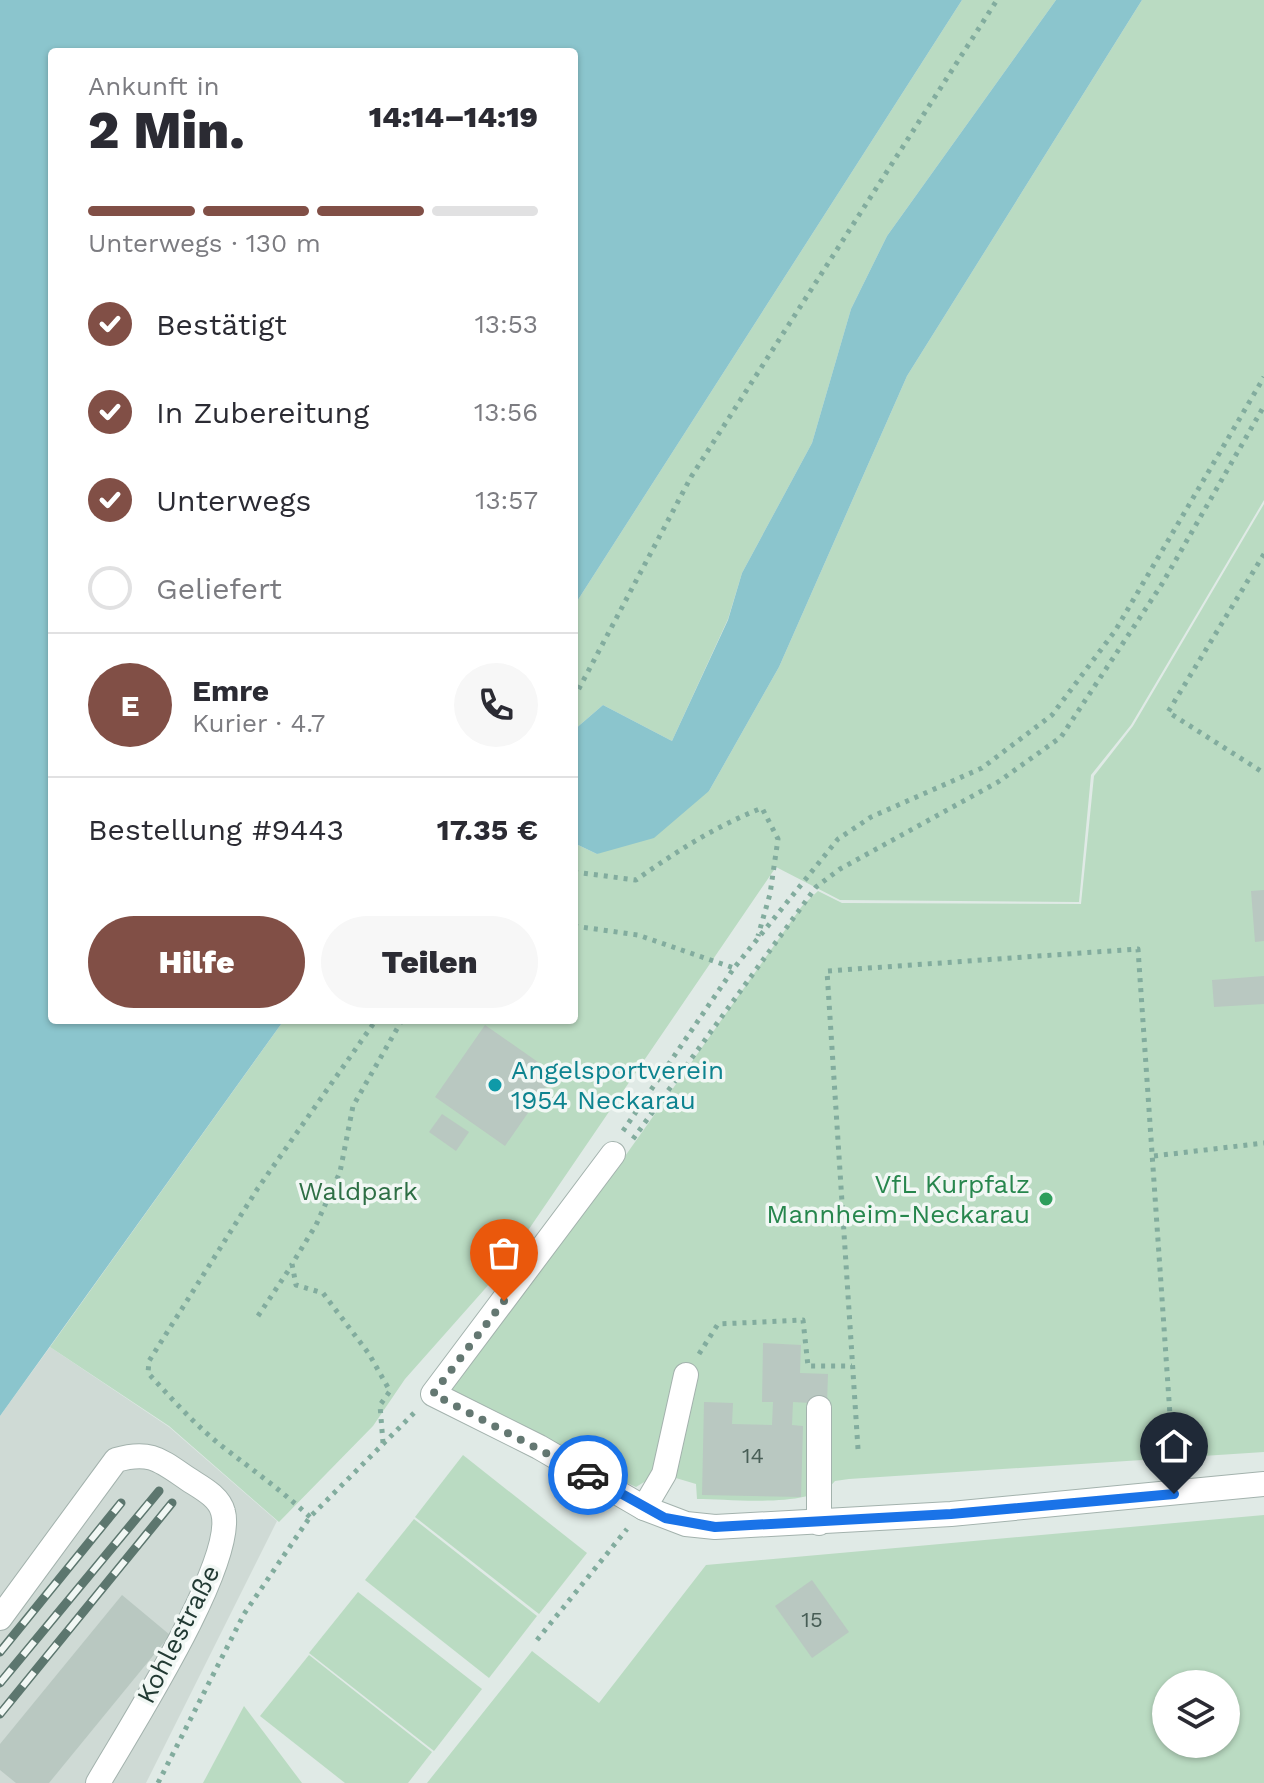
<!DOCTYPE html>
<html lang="de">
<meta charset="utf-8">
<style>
:root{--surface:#fff;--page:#f7f7f7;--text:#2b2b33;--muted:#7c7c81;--line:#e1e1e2;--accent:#814f46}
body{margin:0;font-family:"Work Sans",sans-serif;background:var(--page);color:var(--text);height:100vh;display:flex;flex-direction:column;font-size:30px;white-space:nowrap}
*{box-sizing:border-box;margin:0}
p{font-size:26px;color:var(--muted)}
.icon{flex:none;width:44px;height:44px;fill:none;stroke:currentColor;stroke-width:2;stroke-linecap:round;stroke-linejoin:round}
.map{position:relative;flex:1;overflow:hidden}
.drawer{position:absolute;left:48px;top:48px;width:530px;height:976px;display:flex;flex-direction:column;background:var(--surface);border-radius:8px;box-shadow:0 2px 6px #0004}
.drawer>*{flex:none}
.controls{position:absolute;left:1152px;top:1670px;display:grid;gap:16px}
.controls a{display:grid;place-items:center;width:88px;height:88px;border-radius:50%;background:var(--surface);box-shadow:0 2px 6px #0004;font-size:40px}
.pin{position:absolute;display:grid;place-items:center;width:68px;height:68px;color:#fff;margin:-82px -34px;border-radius:50% 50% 50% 0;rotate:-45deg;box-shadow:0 0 8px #0007}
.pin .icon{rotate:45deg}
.courier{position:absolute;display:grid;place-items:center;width:80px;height:80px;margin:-40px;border:6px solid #1a73e8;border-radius:50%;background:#fff;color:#222;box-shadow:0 2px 10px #0007}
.headline em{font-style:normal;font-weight:800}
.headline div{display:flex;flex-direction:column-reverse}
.headline{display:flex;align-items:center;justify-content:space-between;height:136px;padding:0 40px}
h1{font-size:52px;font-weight:800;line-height:60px}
.bar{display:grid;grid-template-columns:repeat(4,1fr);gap:12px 8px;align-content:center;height:96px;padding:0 40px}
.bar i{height:10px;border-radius:6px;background:var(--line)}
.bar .selected{background:var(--accent)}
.bar p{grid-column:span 4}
.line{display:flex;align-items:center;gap:20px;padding:0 40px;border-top:2px solid var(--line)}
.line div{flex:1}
.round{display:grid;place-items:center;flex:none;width:84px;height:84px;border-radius:42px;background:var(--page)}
ol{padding:0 40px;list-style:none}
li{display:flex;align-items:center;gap:24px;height:88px}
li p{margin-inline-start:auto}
li .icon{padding:8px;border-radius:50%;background:var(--accent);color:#fff;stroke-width:4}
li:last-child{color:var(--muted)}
li i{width:44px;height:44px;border:4px solid var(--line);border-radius:50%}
.cta{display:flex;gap:16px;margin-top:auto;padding:16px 40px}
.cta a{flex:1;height:92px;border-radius:48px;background:var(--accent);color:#fff;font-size:32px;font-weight:800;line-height:92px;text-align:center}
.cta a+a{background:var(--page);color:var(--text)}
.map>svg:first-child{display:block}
.built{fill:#cfdad5}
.green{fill:#badbc2;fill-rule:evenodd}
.water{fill:#8bc5cd}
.building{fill:#b9c8c1}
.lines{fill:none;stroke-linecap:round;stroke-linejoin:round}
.minor-casing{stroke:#a3b2ad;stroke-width:26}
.path{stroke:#82ac9e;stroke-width:5;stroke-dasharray:4 6;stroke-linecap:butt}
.minor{stroke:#fff;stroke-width:24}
.rail-casing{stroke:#5c766e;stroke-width:9}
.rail{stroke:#f1f7f4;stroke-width:6;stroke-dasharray:18;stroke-linecap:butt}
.done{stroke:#647872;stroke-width:8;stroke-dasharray:0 14.4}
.route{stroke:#1a73e8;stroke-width:10}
.culture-dot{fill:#0f9aa8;stroke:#f1f7f4;stroke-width:3}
.leisure-dot{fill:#2e9e5b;stroke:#f1f7f4;stroke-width:3}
.labels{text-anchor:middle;stroke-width:7;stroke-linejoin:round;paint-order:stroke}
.number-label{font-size:22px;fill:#485e56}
.culture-label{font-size:26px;fill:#0d838f;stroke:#f1f7f4;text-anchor:start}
.leisure-label{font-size:26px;fill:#27864d;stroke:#f1f7f4;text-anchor:end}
.park-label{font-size:26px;fill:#2e6f45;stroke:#f1f7f4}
.street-label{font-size:26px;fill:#223a33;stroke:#f1f7f4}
</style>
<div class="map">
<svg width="1264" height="1783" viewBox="0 0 1264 1783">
<rect width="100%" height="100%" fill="#e0eae6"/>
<polygon class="built" points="50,1347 169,1427 277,1521 146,1783 0,1783 0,1416"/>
<g class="green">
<polygon points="962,0 1056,0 887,236 851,309 812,443 742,573 728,619 672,741 603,705 574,730 574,606"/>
<polygon points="1142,0 1264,0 1264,500 1131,725 1091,775 1079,902 840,900 776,867 499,1273 405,1379 373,1426 279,1522 169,1426 50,1347 284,1020 574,1020 574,843 597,854 709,791 779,667 907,376"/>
<path d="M1264,504V1452L849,1479L835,1481C813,1509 732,1499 697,1499L696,1484L659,1473L636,1487L594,1468L572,1451L452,1393L453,1381L623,1159L802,906L818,891L842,903L1081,904L1094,776L1133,726Z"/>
<polygon points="463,1455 587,1553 539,1614 415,1517"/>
<path d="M1264,1515V1783H427L532,1651L599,1703L706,1565ZM1166,1684H1226V1744H1166Z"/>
<polygon points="414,1519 537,1616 489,1678 365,1580"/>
<polygon points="358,1592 482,1689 434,1751 309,1653"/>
<polygon points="309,1655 432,1752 408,1783 345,1783 260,1716"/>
<polygon points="244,1706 302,1783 203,1783"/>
</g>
<g class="water">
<polygon points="0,0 962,0 574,606 574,52 52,52 52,1020 284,1020 0,1416"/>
<polygon points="1056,0 1142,0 907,376 779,667 709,791 654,838 597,854 574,843 574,730 603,705 672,741 728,620 742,573 812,443 851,309 887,236"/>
</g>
<g class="building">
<polygon points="1264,890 1264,941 1255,942 1251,891"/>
<polygon points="1264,976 1264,1004 1214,1007 1212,980"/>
<polygon points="485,1025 555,1074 505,1146 435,1097"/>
<polygon points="442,1114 469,1132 456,1151 429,1132"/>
<polygon points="763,1343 801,1345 800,1373 828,1374 827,1404 793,1402 792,1425 803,1426 801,1497 702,1495 704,1402 733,1403 732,1424 772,1425 773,1402 762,1402"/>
<polygon points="812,1580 849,1632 812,1658 775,1606"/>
<polygon points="122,1595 170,1635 49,1783 16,1783 0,1770 0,1744"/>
</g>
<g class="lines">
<g class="minor-casing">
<g id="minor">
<polyline points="613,1154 433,1394 539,1447 644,1508 686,1524 715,1527 951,1514 1264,1484"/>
<polyline points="644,1508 664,1474 686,1375"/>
<polyline points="819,1523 819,1408"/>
<path d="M0,1618L116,1460C150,1450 160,1460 188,1479C200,1487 219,1496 223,1512C237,1562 126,1734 98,1783"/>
</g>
</g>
<g class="path">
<polyline points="1264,554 1168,712 1264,773"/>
<polyline points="574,698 691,477 997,0"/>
<path d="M574,872L636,880C677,851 716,826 762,808L778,839L770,894L758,936"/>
<polyline points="574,926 638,935 734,968"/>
<polyline points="623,1131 734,968 838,839 871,817 982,768 1052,715 1115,631 1264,377"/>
<polyline points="633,1139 816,887 840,869 998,782 1061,737 1162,584 1264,406"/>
<polyline points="1154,1156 1264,1143"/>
<polyline points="258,1316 292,1265"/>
<polyline points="699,1354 718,1324 803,1320 808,1366 852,1366"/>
<polyline points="383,1443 380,1405 390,1391 369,1354 323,1293 296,1285 292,1264 316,1225 340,1172 353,1106 402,1020"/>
<polyline points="858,1449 827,971 1138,949 1170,1415"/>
<path d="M310,1517C281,1490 254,1471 223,1447C196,1426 172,1399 148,1373L149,1361L258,1188L376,1020"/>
<polyline points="537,1640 627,1529"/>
<polyline points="158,1783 244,1614 310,1517 415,1412"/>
</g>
<use href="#minor" class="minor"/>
<g class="rail-casing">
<g id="rail">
<polyline points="0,1652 121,1503"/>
<polyline points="0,1683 159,1491"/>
<polyline points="0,1714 172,1503"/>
</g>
</g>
<use href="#rail" class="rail"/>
</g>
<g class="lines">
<polyline class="done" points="504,1301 433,1394 588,1475"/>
<polyline class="route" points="588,1475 665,1518 715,1527 951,1514 1174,1494"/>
</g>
<circle class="culture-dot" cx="495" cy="1085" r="8"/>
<circle class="leisure-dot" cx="1046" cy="1199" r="8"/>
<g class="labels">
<g class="number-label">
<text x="753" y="1463">14</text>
<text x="812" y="1627">15</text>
</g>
<g class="culture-label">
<text x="511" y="1079">Angelsportverein<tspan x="511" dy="30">1954 Neckarau</tspan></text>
</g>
<g class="leisure-label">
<text x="1030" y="1193">VfL Kurpfalz<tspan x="1030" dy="30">Mannheim-Neckarau</tspan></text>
</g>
<g class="park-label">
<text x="358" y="1200">Waldpark</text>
</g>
<g class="street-label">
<text transform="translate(178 1634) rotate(-63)" y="9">Kohlestraße</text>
</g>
</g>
</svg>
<div class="controls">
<a><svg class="icon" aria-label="layers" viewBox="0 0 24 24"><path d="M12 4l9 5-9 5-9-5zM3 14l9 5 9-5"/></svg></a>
</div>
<div class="pin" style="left:504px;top:1301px;background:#ea580c"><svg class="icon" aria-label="bag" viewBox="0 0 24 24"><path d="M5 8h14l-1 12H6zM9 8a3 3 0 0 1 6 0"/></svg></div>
<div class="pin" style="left:1174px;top:1494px;background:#1f2937"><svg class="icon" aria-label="home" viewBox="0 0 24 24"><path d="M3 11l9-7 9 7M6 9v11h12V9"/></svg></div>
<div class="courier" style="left:588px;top:1475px"><svg class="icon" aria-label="car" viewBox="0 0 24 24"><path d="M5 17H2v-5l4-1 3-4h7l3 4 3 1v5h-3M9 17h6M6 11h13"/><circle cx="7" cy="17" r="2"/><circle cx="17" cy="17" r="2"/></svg></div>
<section class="drawer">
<div class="headline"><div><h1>2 Min.</h1><p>Ankunft in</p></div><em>14:14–14:19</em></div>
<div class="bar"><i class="selected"></i><i class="selected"></i><i class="selected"></i><i></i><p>Unterwegs · 130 m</p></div>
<ol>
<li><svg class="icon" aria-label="check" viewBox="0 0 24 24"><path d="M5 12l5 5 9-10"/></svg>Bestätigt<p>13:53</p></li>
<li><svg class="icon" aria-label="check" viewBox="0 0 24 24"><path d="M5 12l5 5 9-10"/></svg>In Zubereitung<p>13:56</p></li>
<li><svg class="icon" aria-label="check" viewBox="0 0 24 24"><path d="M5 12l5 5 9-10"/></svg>Unterwegs<p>13:57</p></li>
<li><i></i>Geliefert</li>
</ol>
<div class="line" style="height:144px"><b class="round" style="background:var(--accent);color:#fff">E</b><div><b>Emre</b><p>Kurier · 4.7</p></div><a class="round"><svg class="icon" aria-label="phone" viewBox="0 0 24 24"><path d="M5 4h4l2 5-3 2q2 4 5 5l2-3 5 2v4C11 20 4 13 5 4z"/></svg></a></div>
<div class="line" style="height:104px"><div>Bestellung #9443</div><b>17.35 €</b></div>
<div class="cta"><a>Hilfe</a><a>Teilen</a></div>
</section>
</div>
